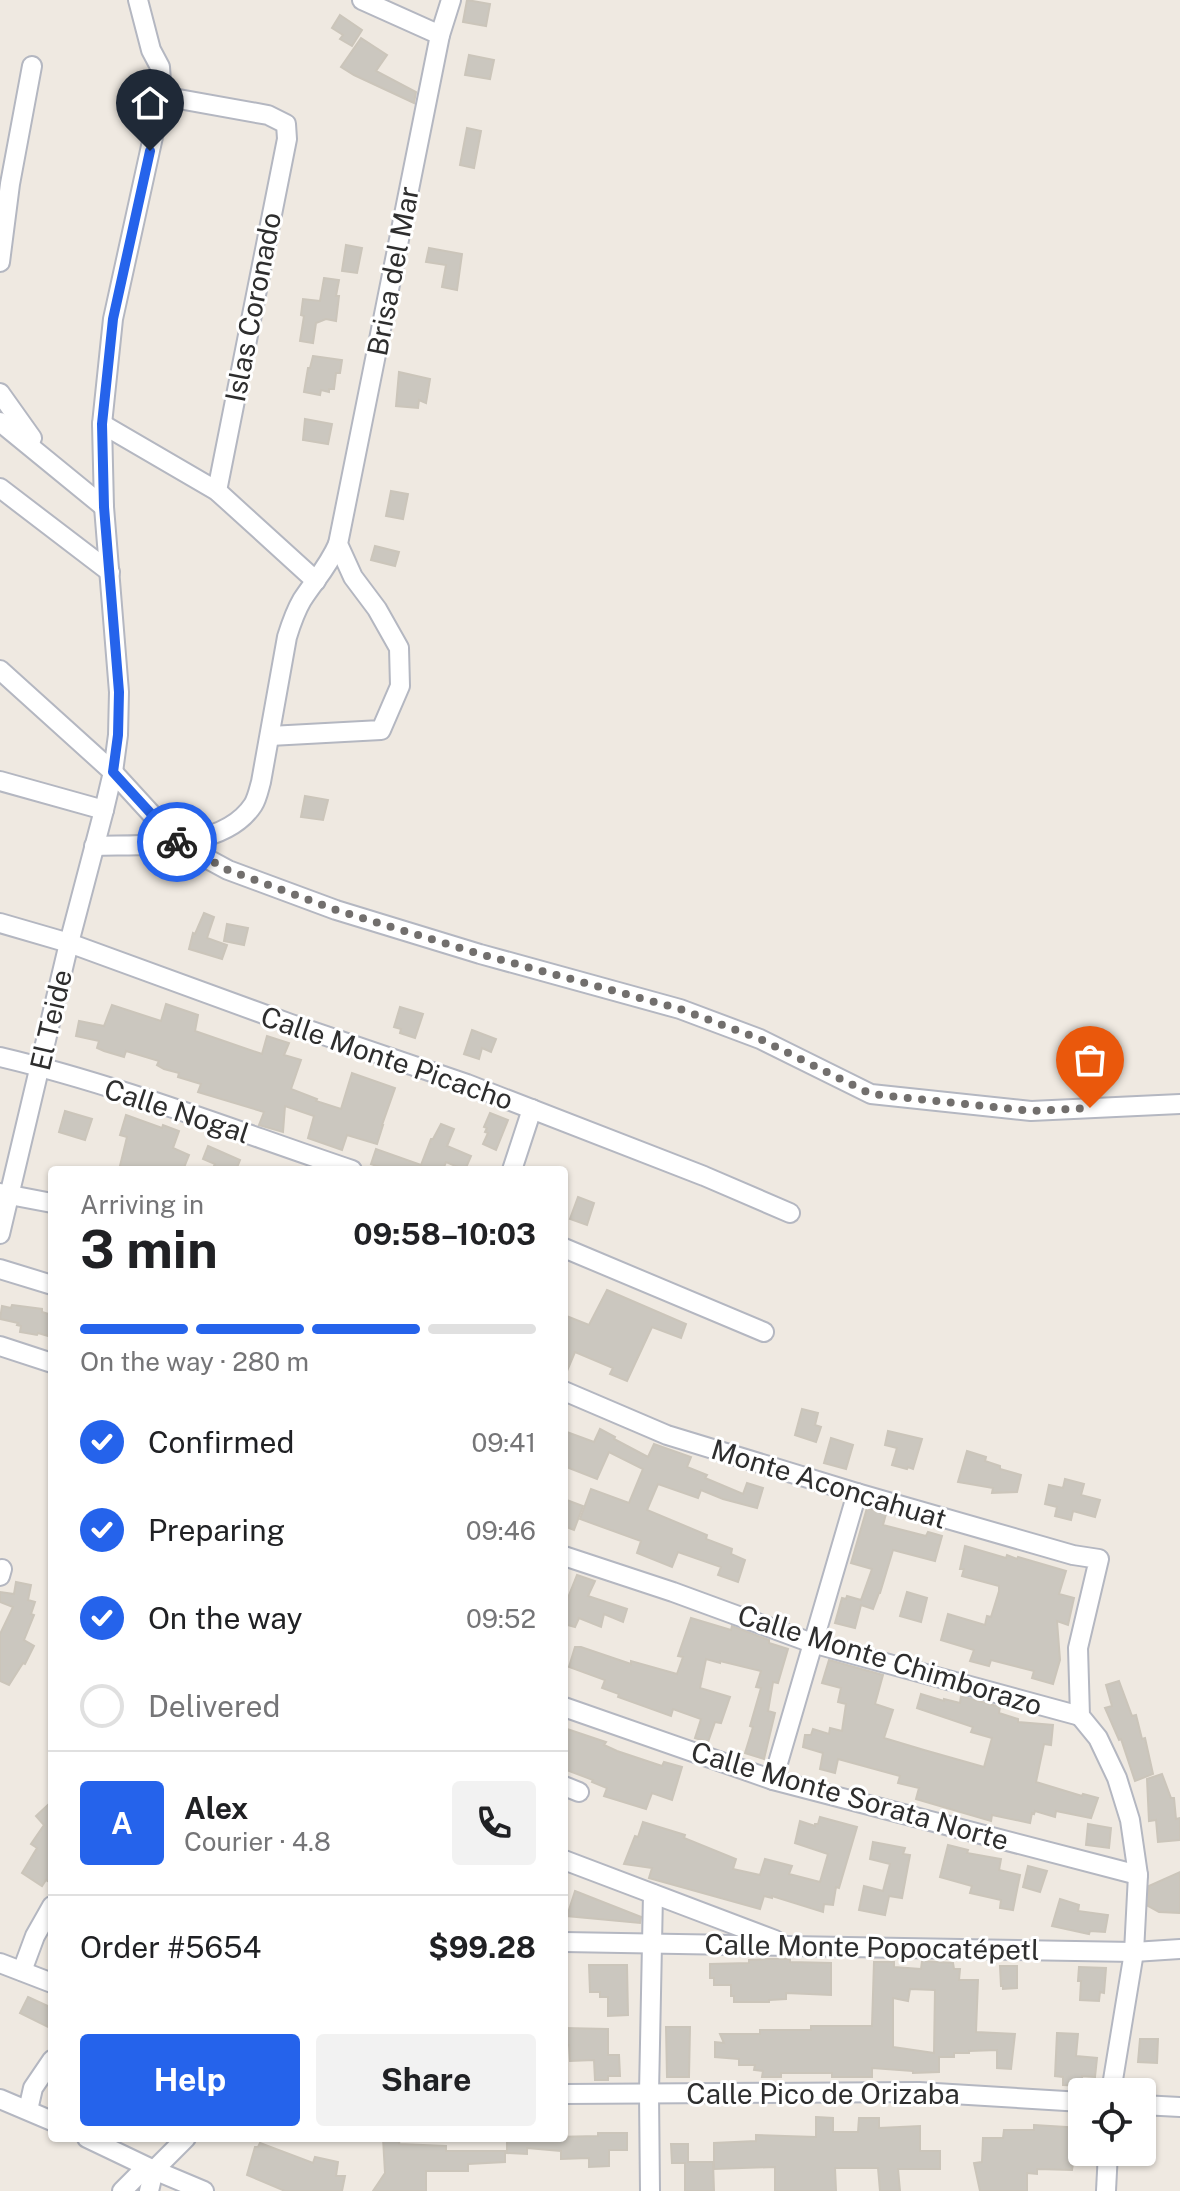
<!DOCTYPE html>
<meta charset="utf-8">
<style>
:root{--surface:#fff;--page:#f2f2f2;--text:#202124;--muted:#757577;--line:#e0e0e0;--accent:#2563eb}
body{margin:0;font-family:"Public Sans",sans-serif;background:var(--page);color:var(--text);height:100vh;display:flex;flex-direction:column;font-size:30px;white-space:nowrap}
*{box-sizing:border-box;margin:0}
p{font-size:26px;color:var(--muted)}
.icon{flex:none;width:44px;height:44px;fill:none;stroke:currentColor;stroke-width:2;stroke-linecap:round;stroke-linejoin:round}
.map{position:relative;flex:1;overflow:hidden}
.drawer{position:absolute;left:48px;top:1166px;width:520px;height:976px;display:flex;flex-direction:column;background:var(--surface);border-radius:8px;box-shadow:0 2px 6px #0004}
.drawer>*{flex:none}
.fabs{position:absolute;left:1068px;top:2078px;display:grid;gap:16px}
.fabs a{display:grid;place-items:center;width:88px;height:88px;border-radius:8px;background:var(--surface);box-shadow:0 2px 6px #0004;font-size:40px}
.pin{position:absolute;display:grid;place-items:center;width:68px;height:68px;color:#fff;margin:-82px -34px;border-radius:50% 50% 50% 0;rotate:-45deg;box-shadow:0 0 8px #0007}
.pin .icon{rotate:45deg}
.courier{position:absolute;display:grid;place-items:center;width:80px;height:80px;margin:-40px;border:6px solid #2563eb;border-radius:50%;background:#fff;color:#222;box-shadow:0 2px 10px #0007}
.headline em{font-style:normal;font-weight:700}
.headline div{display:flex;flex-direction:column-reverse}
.headline{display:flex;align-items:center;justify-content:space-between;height:136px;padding:0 32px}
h1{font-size:52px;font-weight:700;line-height:60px}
.bar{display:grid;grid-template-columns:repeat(4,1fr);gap:12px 8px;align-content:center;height:96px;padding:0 32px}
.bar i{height:10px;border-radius:6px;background:var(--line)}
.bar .on{background:var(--accent)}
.bar p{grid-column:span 4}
.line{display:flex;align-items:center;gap:20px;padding:0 32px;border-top:2px solid var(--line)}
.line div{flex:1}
.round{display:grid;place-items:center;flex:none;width:84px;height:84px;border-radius:8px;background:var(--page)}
ol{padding:0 32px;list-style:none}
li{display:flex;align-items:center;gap:24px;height:88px}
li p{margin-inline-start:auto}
li .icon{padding:8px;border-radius:50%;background:var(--accent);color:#fff;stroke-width:4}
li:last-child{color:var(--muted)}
li i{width:44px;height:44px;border:4px solid var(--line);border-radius:50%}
.action{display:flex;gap:16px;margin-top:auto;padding:16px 32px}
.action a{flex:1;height:92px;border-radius:8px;background:var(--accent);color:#fff;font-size:32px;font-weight:700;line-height:92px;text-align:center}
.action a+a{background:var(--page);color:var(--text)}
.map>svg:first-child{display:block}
.building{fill:#cbc7bf;stroke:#cbc5ba;stroke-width:2;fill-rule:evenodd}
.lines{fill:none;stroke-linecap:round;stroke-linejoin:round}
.minor-casing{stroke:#b4b7c1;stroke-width:22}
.minor{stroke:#fff;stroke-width:18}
.done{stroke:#726f6d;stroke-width:8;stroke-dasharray:0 14.4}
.route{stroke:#2563eb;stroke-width:10}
.labels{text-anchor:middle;stroke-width:6;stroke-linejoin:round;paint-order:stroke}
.street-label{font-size:28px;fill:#2e2e2e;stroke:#fff}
</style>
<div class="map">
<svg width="1180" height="2191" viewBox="0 0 1180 2191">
<rect width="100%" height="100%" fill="#efe9e1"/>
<g class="building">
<polygon points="467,0 490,4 486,26 463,22"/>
<polygon points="340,15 362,30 352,46 340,39 343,35 332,28"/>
<polygon points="361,38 387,55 376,71 416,92 414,103 354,75 341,67"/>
<polygon points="469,55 494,60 490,79 465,75"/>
<polygon points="467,128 481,131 474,168 460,165"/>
<polygon points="346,245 362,248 357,273 342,271"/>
<polygon points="429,248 462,254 457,290 442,287 446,265 426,262"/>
<polygon points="324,278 339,280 336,296 339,296 336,321 326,319 316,323 313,343 300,341 304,316 301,315 303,299 320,301"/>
<polygon points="313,356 342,360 340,373 336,373 334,389 329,389 329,392 321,390 320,395 304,392 308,368 310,368"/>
<polygon points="399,372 430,379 426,403 419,400 418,408 396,406"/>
<polygon points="305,419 332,424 328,444 303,440"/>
<polygon points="391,491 408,494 403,519 386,516"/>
<polygon points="375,546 399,552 395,566 371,560"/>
<polygon points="305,796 328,800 323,820 301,817"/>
<polygon points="204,913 214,917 207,938 227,945 222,959 189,949 193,933 195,934"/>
<polygon points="227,924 248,928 244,945 224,941"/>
<polygon points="166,1004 198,1015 195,1031 262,1054 267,1036 289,1043 284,1055 301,1060 291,1089 317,1099 316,1101 341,1109 352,1073 395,1088 382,1125 383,1125 377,1144 347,1135 342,1150 308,1138 314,1116 285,1106 283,1132 259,1125 264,1112 198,1092 201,1084 178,1077 179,1073 164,1069 157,1065 159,1061 126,1051 124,1057 104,1051 97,1048 99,1041 76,1036 79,1021 104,1026 112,1005 161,1021"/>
<polygon points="400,1007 423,1014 415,1038 400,1033 401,1029 394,1027"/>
<polygon points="472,1030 496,1039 491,1052 482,1048 479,1059 464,1054"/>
<polygon points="65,1111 92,1119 85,1140 59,1132"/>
<polygon points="490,1113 508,1120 496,1150 483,1144 488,1133 485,1132 487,1128 484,1127"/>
<polygon points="126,1115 162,1128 163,1125 179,1131 173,1148 189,1155 183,1170 119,1170 127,1137 120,1135"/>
<polygon points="441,1124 454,1129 447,1146 471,1156 465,1170 446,1162 443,1170 389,1170 371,1164 376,1149 421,1165 431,1139 433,1139"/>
<polygon points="208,1146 240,1160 236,1170 212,1170 215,1164 203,1159"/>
<polygon points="578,1197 594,1203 587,1225 570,1219"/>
<polygon points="607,1290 686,1324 681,1338 652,1327 627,1381 610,1374 613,1368 575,1352 564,1378 564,1315 589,1325"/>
<polygon points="12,1305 42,1309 42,1312 52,1315 52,1334 49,1333 48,1336 38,1333 37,1335 20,1332 21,1326 17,1325 18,1323 0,1319 2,1306 11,1308"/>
<polygon points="802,1409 818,1413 815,1425 821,1427 816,1442 795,1435"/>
<polygon points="600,1429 615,1437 614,1439 648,1457 654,1444 691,1457 687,1467 707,1475 705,1478 743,1494 747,1483 763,1488 757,1508 723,1499 701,1490 698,1498 658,1484 647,1510 707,1535 706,1539 732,1549 731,1554 745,1560 738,1582 718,1575 721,1567 678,1552 672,1567 637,1553 641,1541 580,1519 591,1489 629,1503 643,1469 609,1452 597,1479 564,1466 564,1431 594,1442"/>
<polygon points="888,1431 922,1439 913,1469 908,1467 907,1469 892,1465 897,1448 885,1445"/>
<polygon points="831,1438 853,1445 846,1469 824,1463"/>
<polygon points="967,1451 986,1457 985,1461 1000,1466 1000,1469 1021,1475 1017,1492 992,1493 993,1488 958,1482"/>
<polygon points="1065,1479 1084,1484 1081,1495 1100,1500 1095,1517 1073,1511 1071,1520 1055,1516 1057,1507 1045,1504 1049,1485 1063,1488"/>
<polygon points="564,1499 583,1506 574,1530 564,1526"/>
<polygon points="867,1508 886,1514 883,1525 926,1536 928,1532 942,1536 935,1561 893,1550 880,1593 879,1593 873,1609 861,1605 855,1628 835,1623 842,1598 846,1599 847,1596 861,1600 872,1569 851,1563"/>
<polygon points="965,1546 1006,1558 1007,1555 1017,1559 1018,1557 1066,1571 1059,1594 1074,1598 1068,1625 1057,1621 1060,1660 1053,1684 1032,1678 1034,1671 991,1660 989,1666 970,1661 974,1650 941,1640 948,1614 985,1625 987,1616 991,1617 999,1591 999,1586 962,1576 964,1569 960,1569"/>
<polygon points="577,1575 595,1581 588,1596 627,1609 623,1622 604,1614 601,1627 579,1618 575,1627 564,1624 564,1608"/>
<polygon points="16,1582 31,1585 28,1600 35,1602 31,1614 34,1615 24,1640 34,1646 25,1664 23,1663 9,1685 0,1681 0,1634 13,1607 0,1602 0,1592 14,1594"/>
<polygon points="907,1592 927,1598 921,1622 900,1616"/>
<polygon points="691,1618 731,1630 732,1626 769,1640 769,1643 788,1649 778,1683 773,1682 768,1711 775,1713 764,1759 745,1753 753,1727 750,1726 761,1688 756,1687 761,1671 720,1661 720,1663 706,1659 700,1688 730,1697 721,1723 715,1722 708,1742 695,1738 701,1719 673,1709 671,1716 618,1697 619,1694 602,1688 605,1680 569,1667 575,1647 581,1647 631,1664 631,1661 677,1674 683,1657 678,1656"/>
<polygon points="829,1660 883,1675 875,1704 893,1710 884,1738 924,1750 984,1767 992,1738 971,1732 973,1727 917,1708 921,1694 944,1701 944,1699 960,1703 961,1696 1000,1707 999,1713 1018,1719 1018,1722 1053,1725 1051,1745 1044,1744 1036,1782 1082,1796 1083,1794 1098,1798 1091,1818 1056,1811 1055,1817 1035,1811 1034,1814 1032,1813 1030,1823 992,1815 991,1821 916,1799 919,1788 898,1783 900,1776 838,1759 835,1773 820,1769 823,1753 803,1747 805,1735 811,1735 813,1729 829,1734 830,1728 842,1731 846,1704 838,1702 841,1688 822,1683"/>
<polygon points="1119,1681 1132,1716 1136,1715 1142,1739 1145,1738 1153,1774 1135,1781 1121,1739 1119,1740 1105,1708 1112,1706 1106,1685"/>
<polygon points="564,1728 606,1742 604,1745 617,1751 662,1766 664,1762 682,1767 672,1800 652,1793 646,1809 604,1796 607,1788 592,1782 593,1780 564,1769"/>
<polygon points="1162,1774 1171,1798 1174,1798 1176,1819 1180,1818 1180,1840 1158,1842 1156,1820 1149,1821 1147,1779"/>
<polygon points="52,1801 52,1884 46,1880 42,1886 22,1873 37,1848 31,1844 44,1825 36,1816"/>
<polygon points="820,1817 857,1827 839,1888 836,1887 833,1905 824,1904 823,1912 772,1896 772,1898 764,1896 760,1909 656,1880 649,1878 652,1868 624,1864 635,1836 638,1837 643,1822 685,1835 684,1838 736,1859 733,1869 760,1875 765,1859 792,1866 789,1874 820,1882 828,1854 795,1843 800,1821 815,1826 815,1824 818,1824"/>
<polygon points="1088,1824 1111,1828 1109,1848 1086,1845"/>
<polygon points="873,1842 905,1848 903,1854 910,1855 902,1898 889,1896 885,1915 859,1910 864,1886 883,1891 890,1864 870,1859"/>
<polygon points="948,1845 968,1850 967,1853 1001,1859 999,1870 1020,1875 1013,1910 1000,1908 1001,1900 970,1893 972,1886 940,1877"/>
<polygon points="1028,1866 1047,1871 1040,1892 1023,1887"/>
<polygon points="1180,1872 1180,1913 1159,1912 1148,1906 1149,1886"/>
<polygon points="575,1891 641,1917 640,1923 567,1916"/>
<polygon points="1060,1899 1079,1905 1078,1911 1108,1915 1105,1932 1090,1931 1089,1934 1052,1926"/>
<polygon points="769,1959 790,1959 790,1962 831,1963 831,1995 786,1993 786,1999 769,2000 769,2002 734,2002 734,1996 731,1996 731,1985 714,1985 714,1978 710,1978 710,1964 749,1963 749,1960"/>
<path d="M922,1961L953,1963L954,1969H960L959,1980H978L976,2032L1015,2034L1011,2069L997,2068V2050L969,2051V2053H954V2057H939V2072L913,2073V2071L872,2068V2077H832V2073H781V2077H762L763,2071L754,2070L755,2065H739V2059L715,2057V2042L724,2043L720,2034H760V2030H811V2026H872L874,1962H894V1967L921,1969ZM910,1989L935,1990L934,2053L893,2047V1998L908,2001Z"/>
<polygon points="589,1965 627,1965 628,2015 608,2016 608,1997 600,1997 600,1992 590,1992"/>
<polygon points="1000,1966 1017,1966 1017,1988 1003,1989 1003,1986 1001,1986"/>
<polygon points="1079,1967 1106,1968 1104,1993 1100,1992 1099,2001 1080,2000 1081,1981 1078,1981"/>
<polygon points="28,1997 52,2008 52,2029 20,2013"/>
<polygon points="666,2027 690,2027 689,2077 667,2077"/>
<polygon points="564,2028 608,2029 608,2055 619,2055 620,2076 608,2076 608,2080 595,2080 594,2060 570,2061 569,2045 564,2045"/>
<polygon points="1057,2033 1078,2034 1076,2056 1097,2058 1095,2077 1082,2076 1082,2086 1063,2085 1063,2077 1055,2076"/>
<polygon points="1140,2039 1158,2039 1157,2063 1138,2062"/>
<polygon points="816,2117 833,2118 833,2132 858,2132 859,2118 879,2118 879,2128 920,2126 920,2151 940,2151 940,2169 898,2169 900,2191 880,2191 878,2168 835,2168 836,2191 775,2191 775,2167 714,2169 714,2143 756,2141 756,2135 816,2137"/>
<polygon points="1034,2125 1082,2128 1081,2159 1074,2158 1072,2170 1037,2169 1037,2174 1027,2173 1027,2191 980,2191 974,2163 982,2162 983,2138 1003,2138 1004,2130 1034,2130"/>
<polygon points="598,2133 627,2133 627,2150 609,2150 609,2166 589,2167 589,2158 561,2159 561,2151 527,2148 527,2154 507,2153 507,2138 598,2136"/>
<polygon points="383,2138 400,2138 399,2144 446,2146 446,2151 505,2151 505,2162 468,2164 468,2171 426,2171 426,2191 373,2191 385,2173"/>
<polygon points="260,2143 313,2163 315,2157 338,2162 336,2176 345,2176 342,2191 285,2191 247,2175 255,2147 258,2147"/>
<polygon points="671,2144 688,2144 688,2162 713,2162 714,2191 685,2191 685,2163 672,2163"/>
</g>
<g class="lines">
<g class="minor-casing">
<g id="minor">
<polyline points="362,0 440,35"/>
<polyline points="162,96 268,115 286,124 287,139 217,491"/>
<polyline points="0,262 10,184 32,66"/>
<polyline points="0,393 32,438"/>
<polyline points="0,422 104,507"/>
<polyline points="102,424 217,491 316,581"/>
<polyline points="0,488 110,572"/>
<polyline points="0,670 113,772 178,843 228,870 336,910 480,954 680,1009 760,1039 871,1094 1031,1111 1180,1104"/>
<polyline points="270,736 381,730 400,686 399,648 377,609 353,577 338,544 440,35 451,0"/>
<polyline points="0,781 104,810"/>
<path d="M94,846C141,844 223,851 253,805C257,799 259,789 261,782L287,637C291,624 295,612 302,600C315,580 328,567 338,544"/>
<polyline points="0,923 69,943 291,1024 467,1084 704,1176 790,1213"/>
<path d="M0,1057C119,1085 236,1131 352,1170"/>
<polyline points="512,1170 532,1109"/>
<polyline points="0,1193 52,1203"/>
<polyline points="0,1234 69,943 104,810 113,772 118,735 119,692 104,507 102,424 113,319 162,96 160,67 151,50 138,0"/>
<polyline points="564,1248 764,1332"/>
<polyline points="0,1269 52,1285"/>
<polyline points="0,1346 52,1363"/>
<polyline points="564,1391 667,1435 857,1493 1073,1555 1099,1559 1078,1648 1080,1716 1098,1738 1117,1778 1130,1820 1138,1875 1134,1952 1111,2092"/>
<polyline points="564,1556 673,1592 812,1643 1080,1716"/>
<polyline points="0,1576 2,1569"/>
<polyline points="564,1707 773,1780 1138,1875"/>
<polyline points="773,1780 857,1493"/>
<polyline points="564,1786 579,1792"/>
<polyline points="564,1860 775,1940"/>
<polyline points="564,1942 1134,1952 1180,1949"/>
<polyline points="0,1963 52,1983"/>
<polyline points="22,1971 35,1936 52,1906"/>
<polyline points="564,2094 919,2092 1082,2102"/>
<polyline points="0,2099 52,2121"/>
<polyline points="1142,2105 1180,2107"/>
<polyline points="28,2110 33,2088 52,2060"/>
<polyline points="87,2138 154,2170 204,2191"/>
<polyline points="122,2191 146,2167"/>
<polyline points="149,2191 154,2170 186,2138"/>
<polyline points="650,2191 649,2093 653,1894"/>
<polyline points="1106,2191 1108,2152"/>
</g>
</g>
<use href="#minor" class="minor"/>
</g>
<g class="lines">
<polyline class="done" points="177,842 228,870 336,910 480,954 680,1009 760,1039 871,1094 1031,1111 1090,1108"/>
<polyline class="route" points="150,151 113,319 102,424 104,507 119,692 118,735 113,772 177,842"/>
</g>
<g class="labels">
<g class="street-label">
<text transform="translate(393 271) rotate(-79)" y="10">Brisa del Mar</text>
<text transform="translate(253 307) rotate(-79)" y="10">Islas Coronado</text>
<text transform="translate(51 1020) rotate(-77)" y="10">El Teide</text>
<text transform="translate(387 1058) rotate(19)" y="10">Calle Monte Picacho</text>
<text transform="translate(177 1111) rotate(18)" y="10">Calle Nogal</text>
<text transform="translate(829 1484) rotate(17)" y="10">Monte Aconcahuat</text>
<text transform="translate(890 1660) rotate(17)" y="10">Calle Monte Chimborazo</text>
<text transform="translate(850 1796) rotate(16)" y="10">Calle Monte Sorata Norte</text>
<text transform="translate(872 1947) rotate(1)" y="10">Calle Monte Popocatépetl</text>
<text x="823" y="2104">Calle Pico de Orizaba</text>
</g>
</g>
</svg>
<div class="fabs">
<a><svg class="icon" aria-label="locate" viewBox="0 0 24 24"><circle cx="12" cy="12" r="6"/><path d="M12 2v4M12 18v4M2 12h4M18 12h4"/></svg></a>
</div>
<div class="pin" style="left:1090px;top:1108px;background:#ea580c"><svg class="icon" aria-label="bag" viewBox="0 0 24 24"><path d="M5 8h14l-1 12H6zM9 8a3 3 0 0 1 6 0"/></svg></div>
<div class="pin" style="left:150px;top:151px;background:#1f2937"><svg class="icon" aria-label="home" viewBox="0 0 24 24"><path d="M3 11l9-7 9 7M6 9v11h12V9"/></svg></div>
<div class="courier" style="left:177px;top:842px"><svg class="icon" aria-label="bike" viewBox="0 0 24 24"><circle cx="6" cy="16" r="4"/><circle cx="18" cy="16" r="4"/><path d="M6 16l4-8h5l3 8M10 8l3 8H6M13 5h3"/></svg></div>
<section class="drawer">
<div class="headline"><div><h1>3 min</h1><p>Arriving in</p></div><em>09:58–10:03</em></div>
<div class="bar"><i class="on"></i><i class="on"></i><i class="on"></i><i></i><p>On the way · 280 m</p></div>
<ol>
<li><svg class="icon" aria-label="check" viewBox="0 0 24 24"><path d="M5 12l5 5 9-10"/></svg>Confirmed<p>09:41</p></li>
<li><svg class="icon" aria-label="check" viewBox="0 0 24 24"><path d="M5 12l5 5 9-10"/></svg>Preparing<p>09:46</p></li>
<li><svg class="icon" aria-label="check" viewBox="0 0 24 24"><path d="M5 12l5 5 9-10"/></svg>On the way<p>09:52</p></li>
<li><i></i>Delivered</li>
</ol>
<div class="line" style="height:144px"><b class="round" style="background:var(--accent);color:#fff">A</b><div><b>Alex</b><p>Courier · 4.8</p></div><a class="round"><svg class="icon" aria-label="phone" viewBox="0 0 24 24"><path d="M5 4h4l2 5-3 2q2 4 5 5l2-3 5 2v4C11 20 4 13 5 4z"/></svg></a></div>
<div class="line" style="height:104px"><div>Order #5654</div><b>$99.28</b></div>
<div class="action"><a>Help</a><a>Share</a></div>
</section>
</div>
